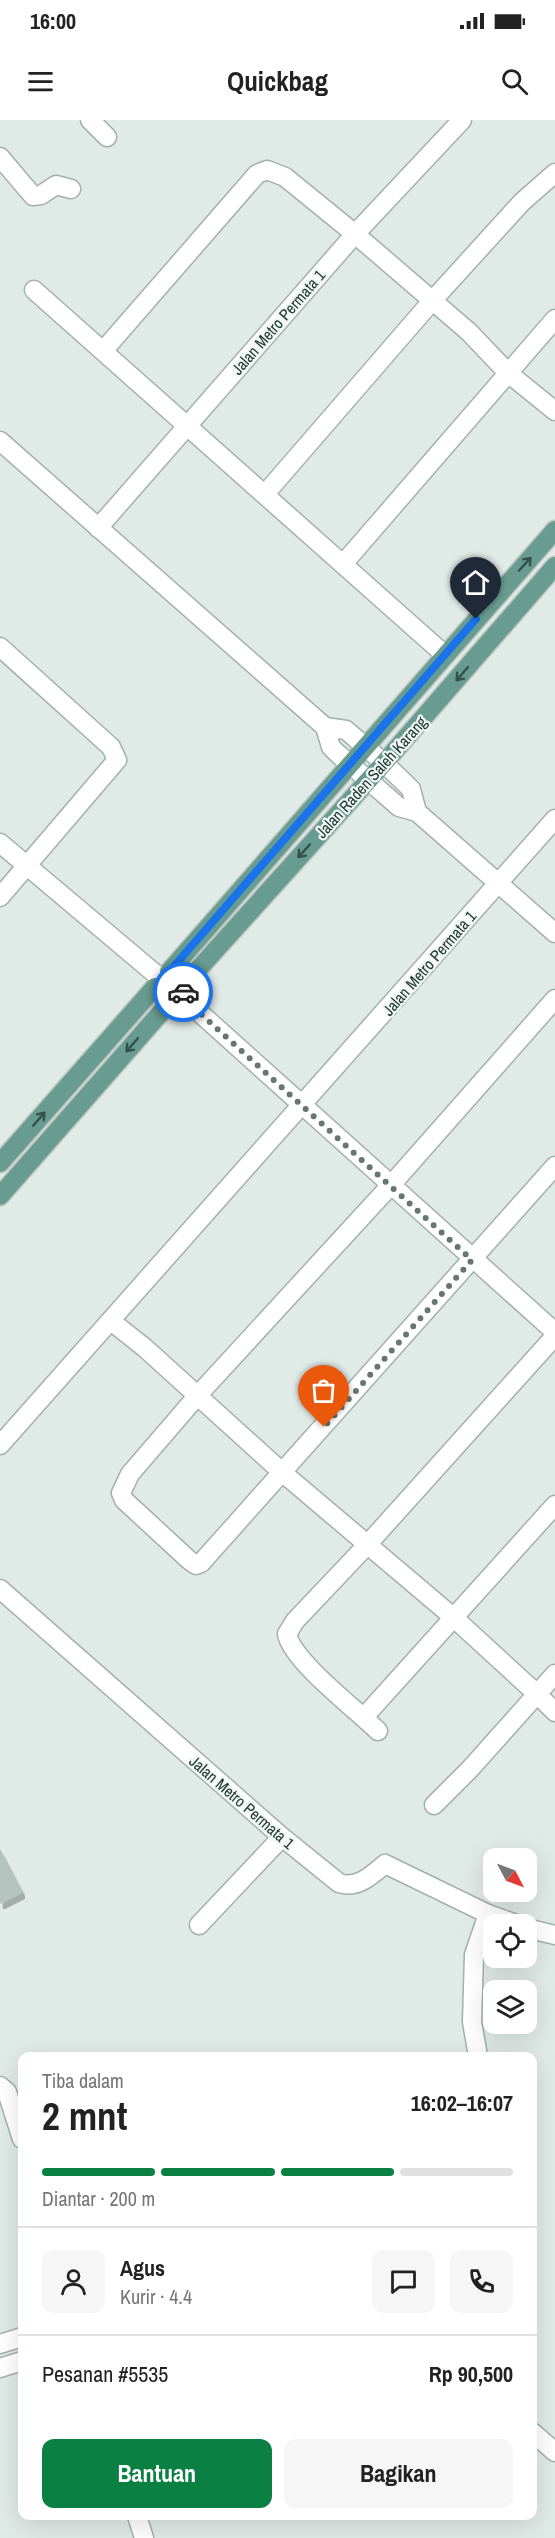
<!DOCTYPE html>
<html lang="id">
<meta charset="utf-8">
<style>
:root{--surface:#fff;--page:#f6f6f6;--text:#222;--muted:#767676;--line:#e0e0e0;--accent:#0b8043}
body{margin:0;font-family:"Archivo Narrow",sans-serif;background:var(--page);color:var(--text);height:100vh;display:flex;flex-direction:column;font-size:22px;white-space:nowrap}
*{box-sizing:border-box;margin:0}
p{font-size:20px;color:var(--muted)}
.icon{flex:none;width:33px;height:33px;fill:none;stroke:currentColor;stroke-width:2;stroke-linecap:round;stroke-linejoin:round}
.map{position:relative;flex:1;overflow:hidden}
.sheet{position:absolute;left:18px;top:1932px;width:519px;height:468px;display:flex;flex-direction:column;background:var(--surface);border-radius:12px;box-shadow:0 6px 24px #0002}
.sheet>*{flex:none}
.needle{width:39px;rotate:131deg}
.buttons{position:absolute;left:483px;top:1728px;display:grid;gap:12px}
.buttons a{display:grid;place-items:center;width:54px;height:54px;border-radius:12px;background:var(--surface);box-shadow:0 6px 24px #0002;font-size:30px}
.pin{position:absolute;display:grid;place-items:center;width:51px;height:51px;color:#fff;margin:-62px -26px;border-radius:50% 50% 50% 0;rotate:-45deg;box-shadow:0 0 6px #0007}
.pin .icon{rotate:45deg}
.courier{position:absolute;display:grid;place-items:center;width:60px;height:60px;margin:-30px;border:4px solid #1a73e8;border-radius:50%;background:#fff;color:#222;box-shadow:0 2px 8px #0007}
.head em{font-style:normal;font-weight:700}
.head div{display:flex;flex-direction:column-reverse}
.head{display:flex;align-items:center;justify-content:space-between;height:102px;padding:0 24px}
h1{font-size:39px;font-weight:700;line-height:45px}
.bar{display:grid;grid-template-columns:repeat(4,1fr);gap:9px 6px;align-content:center;height:72px;padding:0 24px}
.bar i{height:8px;border-radius:4px;background:var(--line)}
.bar .current{background:var(--accent)}
.bar p{grid-column:span 4}
.line{display:flex;align-items:center;gap:15px;padding:0 24px;border-top:2px solid var(--line)}
.line div{flex:1}
.round{display:grid;place-items:center;flex:none;width:63px;height:63px;border-radius:12px;background:var(--page)}
.button{display:flex;gap:12px;margin-top:auto;padding:12px 24px}
.button a{flex:1;height:69px;border-radius:12px;background:var(--accent);color:#fff;font-size:24px;font-weight:700;line-height:69px;text-align:center}
.button a+a{background:var(--page);color:var(--text)}
.status{display:flex;justify-content:space-between;align-items:center;height:42px;padding:0 30px;background:var(--surface);direction:ltr}
.status svg{height:16px;fill:currentColor}
header{display:flex;justify-content:space-between;align-items:center;height:78px;padding:0 24px;background:var(--surface);font-size:27px;font-weight:700}
.map>svg:first-child{display:block}
.building{fill:#b6c4bf;stroke:#b3c3bd;stroke-width:1.5;filter:url(#shadow)}
.lines{fill:none;stroke-linecap:round;stroke-linejoin:round}
.minor-casing{stroke:#a3b1ad;stroke-width:21}
.major-casing{stroke:#bdc4c2;stroke-width:21}
.minor{stroke:#fff;stroke-width:18}
.major{stroke:#689c90;stroke-width:18}
.oneway{stroke:#34524a}
.done{stroke:#647772;stroke-width:6;stroke-dasharray:0 10.8}
.route{stroke:#1a73e8;stroke-width:8}
.labels{text-anchor:middle;stroke-width:4.5;stroke-linejoin:round;paint-order:stroke}
.street-label{font-size:16px;fill:#223933;stroke:#f0f7f4}
</style>
<div class="status"><b>16:00</b><svg viewBox="0 0 49 12"><path d="M0 12V9h3v3zM5 12V6h3v6zM10 12V3h3v9zM15 12V0h3v12zM26 1h20v11H26zM47 4h2v5h-2z"/></svg></div>
<header><svg class="icon" aria-label="menu" viewBox="0 0 24 24"><path d="M4 6h16M4 12h16M4 18h16"/></svg>Quickbag<svg class="icon" aria-label="search" viewBox="0 0 24 24"><circle cx="10" cy="10" r="6"/><path d="M15 15l6 6"/></svg></header>
<div class="map">
<svg width="555" height="2418" viewBox="0 0 555 2418">
<defs>
<filter id="shadow"><feDropShadow dx="3.5" dy="6" stdDeviation="0" flood-color="#0004"/></filter>
</defs>
<rect width="100%" height="100%" fill="#e0eae6"/>
<polygon class="building" points="0,1730 22,1772 0,1783"/>
<g class="lines">
<g class="minor-casing">
<g id="minor">
<polyline points="90,0 107,17"/>
<polyline points="0,37 33,76 41,75 56,65 71,69"/>
<polyline points="34,170 445,535"/>
<polyline points="103,231 257,54 267,50 285,57 355,114 469,212 508,253 555,291"/>
<polyline points="0,321 325,607 331,627 337,633 399,687 417,692 555,813"/>
<polyline points="265,374 432,181 522,82 555,53"/>
<polyline points="98,408 355,114 462,0"/>
<polyline points="343,444 555,199"/>
<polyline points="0,527 111,627 117,640 0,777"/>
<polyline points="325,607 346,610 384,643 411,669 417,692"/>
<polyline points="0,723 159,857"/>
<polyline points="181,876 555,1212"/>
<polyline points="555,879 391,1065 198,1275 130,1354 121,1373 124,1380 189,1440 196,1445 201,1443 555,1046"/>
<polyline points="111,1201 145,1228 283,1353 453,1497 537,1574 555,1554"/>
<polyline points="0,1325 555,699"/>
<path d="M0,1469L282,1717L339,1763C357,1769 371,1756 385,1744L488,1794L516,1804"/>
<polyline points="364,1597 555,1385"/>
<path d="M378,1611C357,1590 292,1541 287,1514L295,1501L367,1425L555,1216"/>
<polyline points="434,1685 470,1649 537,1574 555,1592"/>
<polyline points="199,1805 282,1717"/>
<polyline points="526,1808 555,1815"/>
<polyline points="478,1936 472,1902 474,1835 488,1794"/>
<polyline points="0,1966 7,1972 22,2019"/>
<polyline points="0,2224 22,2217"/>
<polyline points="0,2248 22,2241"/>
<polyline points="532,2312 555,2332"/>
<polyline points="137,2396 144,2418"/>
</g>
</g>
<g class="major-casing">
<g id="major">
<polyline points="169,852 555,410"/>
<polyline points="184,865 384,643 555,446"/>
<polyline points="0,1043 155,867"/>
<polyline points="0,1076 171,881"/>
</g>
</g>
<use href="#minor" class="minor"/>
<use href="#major" class="major"/>
</g>
<defs><path id="oneway-shaft" d="M-6 0H5M1.5-3L5.5 0L1.5 3" fill="none" stroke-width="1.6" stroke-linecap="round" stroke-linejoin="round" transform="scale(1.5)"/></defs>
<g class="oneway">
<use href="#oneway-shaft" transform="translate(525 444) rotate(-48)"/>
<use href="#oneway-shaft" transform="translate(462 554) rotate(131)"/>
<use href="#oneway-shaft" transform="translate(304 731) rotate(132)"/>
<use href="#oneway-shaft" transform="translate(132 925) rotate(131)"/>
<use href="#oneway-shaft" transform="translate(39 999) rotate(-49)"/>
</g>
<g class="lines">
<polyline class="done" points="183,872 181,876 472,1140 324,1307"/>
<path class="route" d="M183,872C186,861 180,854 169,852L476,499"/>
</g>
<g class="labels">
<g class="street-label">
<text transform="translate(278 202) rotate(-49)" y="6">Jalan Metro Permata 1</text>
<text transform="translate(371 657) rotate(-48)" y="6">Jalan Raden Saleh Karang</text>
<text transform="translate(429 843) rotate(-49)" y="6">Jalan Metro Permata 1</text>
<text transform="translate(242 1682) rotate(41)" y="6">Jalan Metro Permata 1</text>
</g>
</g>
</svg>
<div class="buttons">
<a><svg class="needle" viewBox="-14 -14 28 28"><path d="M0-13l5 13h-10z" fill="#e53935"/><path d="M0 13l5-13h-10z" fill="#767676"/></svg></a>
<a><svg class="icon" aria-label="locate" viewBox="0 0 24 24"><circle cx="12" cy="12" r="6"/><path d="M12 2v4M12 18v4M2 12h4M18 12h4"/></svg></a>
<a><svg class="icon" aria-label="layers" viewBox="0 0 24 24"><path d="M12 4l9 5-9 5-9-5zM3 14l9 5 9-5"/></svg></a>
</div>
<div class="pin" style="left:324px;top:1307px;background:#ea580c"><svg class="icon" aria-label="bag" viewBox="0 0 24 24"><path d="M5 8h14l-1 12H6zM9 8a3 3 0 0 1 6 0"/></svg></div>
<div class="pin" style="left:476px;top:499px;background:#1f2937"><svg class="icon" aria-label="home" viewBox="0 0 24 24"><path d="M3 11l9-7 9 7M6 9v11h12V9"/></svg></div>
<div class="courier" style="left:183px;top:872px"><svg class="icon" aria-label="car" viewBox="0 0 24 24"><path d="M5 17H2v-5l4-1 3-4h7l3 4 3 1v5h-3M9 17h6M6 11h13"/><circle cx="7" cy="17" r="2"/><circle cx="17" cy="17" r="2"/></svg></div>
<section class="sheet">
<div class="head"><div><h1>2 mnt</h1><p>Tiba dalam</p></div><em>16:02–16:07</em></div>
<div class="bar"><i class="current"></i><i class="current"></i><i class="current"></i><i></i><p>Diantar · 200 m</p></div>
<div class="line" style="height:108px"><a class="round"><svg class="icon" aria-label="person" viewBox="0 0 24 24"><circle cx="12" cy="8" r="4"/><path d="M4 21q1-7 8-7t8 7"/></svg></a><div><b>Agus</b><p>Kurir · 4.4</p></div><a class="round"><svg class="icon" aria-label="chat" viewBox="0 0 24 24"><path d="M4 5h16v11H9l-5 4z"/></svg></a><a class="round"><svg class="icon" aria-label="phone" viewBox="0 0 24 24"><path d="M5 4h4l2 5-3 2q2 4 5 5l2-3 5 2v4C11 20 4 13 5 4z"/></svg></a></div>
<div class="line" style="height:78px"><div>Pesanan #5535</div><b>Rp 90,500</b></div>
<div class="button"><a>Bantuan</a><a>Bagikan</a></div>
</section>
</div>
